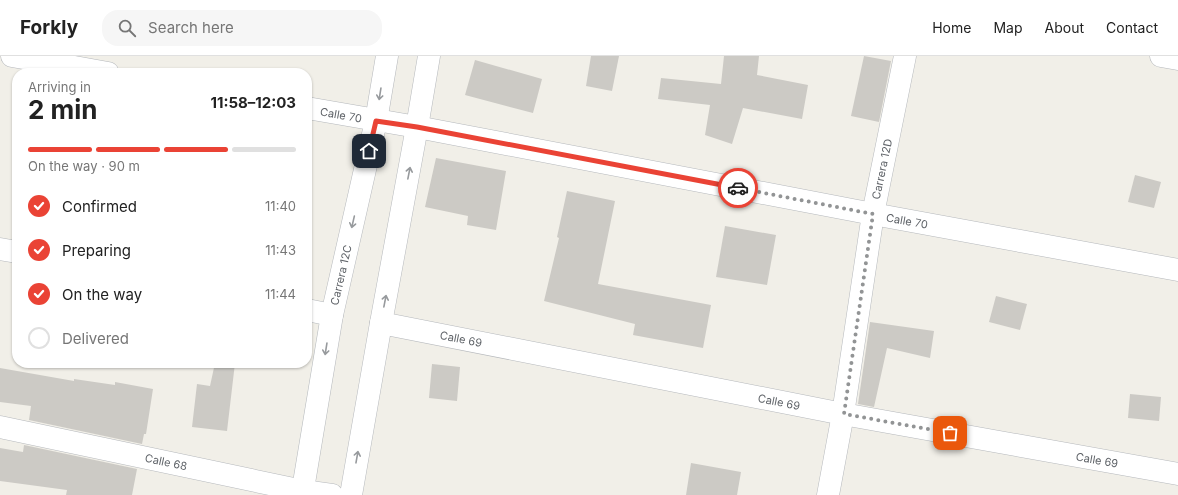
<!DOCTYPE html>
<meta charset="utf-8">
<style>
:root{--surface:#fff;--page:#f6f6f6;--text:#222;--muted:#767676;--line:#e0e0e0;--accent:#ea4335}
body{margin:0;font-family:Inter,sans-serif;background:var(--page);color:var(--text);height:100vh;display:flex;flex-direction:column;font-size:15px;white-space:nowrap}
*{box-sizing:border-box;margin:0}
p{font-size:13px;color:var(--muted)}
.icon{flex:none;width:22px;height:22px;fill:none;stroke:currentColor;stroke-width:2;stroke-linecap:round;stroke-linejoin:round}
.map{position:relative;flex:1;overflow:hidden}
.panel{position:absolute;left:12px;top:12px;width:300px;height:300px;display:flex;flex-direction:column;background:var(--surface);border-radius:16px;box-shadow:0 1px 3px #0004}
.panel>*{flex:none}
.pin{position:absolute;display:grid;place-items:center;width:34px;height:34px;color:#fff;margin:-17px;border-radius:8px;box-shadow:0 2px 6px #0006}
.courier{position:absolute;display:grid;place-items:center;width:40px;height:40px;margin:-20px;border:3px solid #ea4335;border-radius:50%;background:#fff;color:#222;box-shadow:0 1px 5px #0007}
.head em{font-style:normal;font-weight:700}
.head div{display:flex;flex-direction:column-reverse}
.head{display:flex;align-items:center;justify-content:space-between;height:68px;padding:0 16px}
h1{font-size:26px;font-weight:700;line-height:30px}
.bar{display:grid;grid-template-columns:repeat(4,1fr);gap:6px 4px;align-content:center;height:48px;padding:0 16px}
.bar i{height:5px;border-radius:3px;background:var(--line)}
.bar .active{background:var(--accent)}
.bar p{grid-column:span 4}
ol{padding:0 16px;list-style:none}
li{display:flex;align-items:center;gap:12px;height:44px}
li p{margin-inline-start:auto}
li .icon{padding:4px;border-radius:50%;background:var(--accent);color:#fff;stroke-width:4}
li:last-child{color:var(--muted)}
li i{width:22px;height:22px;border:2px solid var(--line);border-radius:50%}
header{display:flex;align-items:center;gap:24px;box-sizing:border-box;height:56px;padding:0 20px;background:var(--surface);border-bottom:1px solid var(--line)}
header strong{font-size:19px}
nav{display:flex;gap:22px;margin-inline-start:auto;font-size:14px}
.search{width:280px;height:36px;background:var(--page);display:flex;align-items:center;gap:10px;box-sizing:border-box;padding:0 14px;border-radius:16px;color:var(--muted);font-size:15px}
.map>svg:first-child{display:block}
.building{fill:#cccac5}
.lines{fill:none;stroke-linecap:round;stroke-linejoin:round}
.street-casing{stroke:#b5b8bc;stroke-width:23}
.street{stroke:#fff;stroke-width:22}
.oneway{stroke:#979a9d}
.done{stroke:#929495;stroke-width:4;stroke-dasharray:0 7.2}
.route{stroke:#ea4335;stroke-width:5}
.labels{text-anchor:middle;stroke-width:3;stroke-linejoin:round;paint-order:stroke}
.street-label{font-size:11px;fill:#5f6368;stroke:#fff}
</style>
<header>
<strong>Forkly</strong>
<div class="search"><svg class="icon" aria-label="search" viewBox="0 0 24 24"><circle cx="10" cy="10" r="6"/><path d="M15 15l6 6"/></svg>Search here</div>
<nav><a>Home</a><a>Map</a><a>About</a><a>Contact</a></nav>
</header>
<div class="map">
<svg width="1178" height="439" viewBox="0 0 1178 439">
<rect width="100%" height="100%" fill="#f1efe8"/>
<g class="building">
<polygon points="591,0 619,0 612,35 586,30"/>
<polygon points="724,0 759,0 757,19 808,29 802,63 743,52 732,88 705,79 710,49 658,43 661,22 721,28"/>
<polygon points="864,0 891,5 879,66 851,60"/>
<polygon points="475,4 542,23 533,57 465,39"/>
<polygon points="436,102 506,115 496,174 467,169 468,160 425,151"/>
<polygon points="1135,119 1161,126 1154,152 1128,146"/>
<polygon points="567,135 615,145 598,228 711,249 703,292 633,279 635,268 544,245 559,182 557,181"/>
<polygon points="725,170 776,179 767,229 716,221"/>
<polygon points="996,240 1027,248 1020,274 989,266"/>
<polygon points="870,266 934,275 930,302 887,292 874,351 858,348"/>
<polygon points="215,307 235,307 227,375 192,371 197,328 210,330"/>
<polygon points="432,308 460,311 457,345 429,342"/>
<polygon points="0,312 74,325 74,323 115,329 115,326 153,333 146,378 144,378 142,388 29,364 31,350 0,346"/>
<polygon points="1130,338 1161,341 1159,365 1128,362"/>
<polygon points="24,389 137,413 132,439 66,439 67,434 0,425 0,392 23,396"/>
<polygon points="691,407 741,416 737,439 686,439"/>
</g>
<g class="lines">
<g class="street-casing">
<g id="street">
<polyline points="12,0 108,17"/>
<polyline points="1161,0 1178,3"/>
<polyline points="307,52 417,71 873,158 1178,214"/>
<polyline points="0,193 17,196"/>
<polyline points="307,254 332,259"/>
<polyline points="381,267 843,358 1178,418"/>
<polyline points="0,371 303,435 332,439"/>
<polyline points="302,439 332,259 376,65 387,0"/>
<polyline points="351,439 381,267 417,71 429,0"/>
<polyline points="828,439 843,358 873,158 905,0"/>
</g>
</g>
<use href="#street" class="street"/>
</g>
<defs><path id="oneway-shaft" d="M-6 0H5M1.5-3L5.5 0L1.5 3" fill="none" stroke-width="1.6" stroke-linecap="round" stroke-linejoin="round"/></defs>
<g class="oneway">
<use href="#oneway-shaft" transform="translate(380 38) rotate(99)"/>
<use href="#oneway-shaft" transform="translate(409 117) rotate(-79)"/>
<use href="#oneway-shaft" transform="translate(353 166) rotate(103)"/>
<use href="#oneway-shaft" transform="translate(385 245) rotate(-79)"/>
<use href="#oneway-shaft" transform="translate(326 293) rotate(99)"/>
<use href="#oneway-shaft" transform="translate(357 401) rotate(-80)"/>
</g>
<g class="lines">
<polyline class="done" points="738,132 873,158 844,358 950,377"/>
<polyline class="route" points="369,95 376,65 417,71 738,132"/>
</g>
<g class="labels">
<g class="street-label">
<text transform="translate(341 59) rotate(10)" y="4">Calle 70</text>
<text transform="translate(882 113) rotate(-78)" y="4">Carrera 12D</text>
<text transform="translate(907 165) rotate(10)" y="4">Calle 70</text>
<text transform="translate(341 219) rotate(-77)" y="4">Carrera 12C</text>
<text transform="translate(461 283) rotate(11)" y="4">Calle 69</text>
<text transform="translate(779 346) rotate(11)" y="4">Calle 69</text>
<text transform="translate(1097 404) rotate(10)" y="4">Calle 69</text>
<text transform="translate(166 406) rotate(12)" y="4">Calle 68</text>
</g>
</g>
</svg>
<div class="pin" style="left:950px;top:377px;background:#ea580c"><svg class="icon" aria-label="bag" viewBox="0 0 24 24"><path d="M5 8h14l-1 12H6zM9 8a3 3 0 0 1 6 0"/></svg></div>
<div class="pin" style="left:369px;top:95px;background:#1f2937"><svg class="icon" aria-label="home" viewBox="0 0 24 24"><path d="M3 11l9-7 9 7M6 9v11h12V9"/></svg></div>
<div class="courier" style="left:738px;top:132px"><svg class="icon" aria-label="car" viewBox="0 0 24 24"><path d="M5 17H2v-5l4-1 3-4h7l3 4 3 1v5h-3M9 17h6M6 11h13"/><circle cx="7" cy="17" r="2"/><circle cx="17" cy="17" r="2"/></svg></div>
<section class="panel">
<div class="head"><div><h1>2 min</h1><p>Arriving in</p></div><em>11:58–12:03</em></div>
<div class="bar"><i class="active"></i><i class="active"></i><i class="active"></i><i></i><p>On the way · 90 m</p></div>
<ol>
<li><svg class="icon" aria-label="check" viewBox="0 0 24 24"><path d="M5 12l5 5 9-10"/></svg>Confirmed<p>11:40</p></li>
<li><svg class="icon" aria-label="check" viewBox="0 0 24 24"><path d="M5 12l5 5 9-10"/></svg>Preparing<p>11:43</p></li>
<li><svg class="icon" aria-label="check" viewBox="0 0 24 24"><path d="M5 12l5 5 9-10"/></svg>On the way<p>11:44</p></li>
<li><i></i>Delivered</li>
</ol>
</section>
</div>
